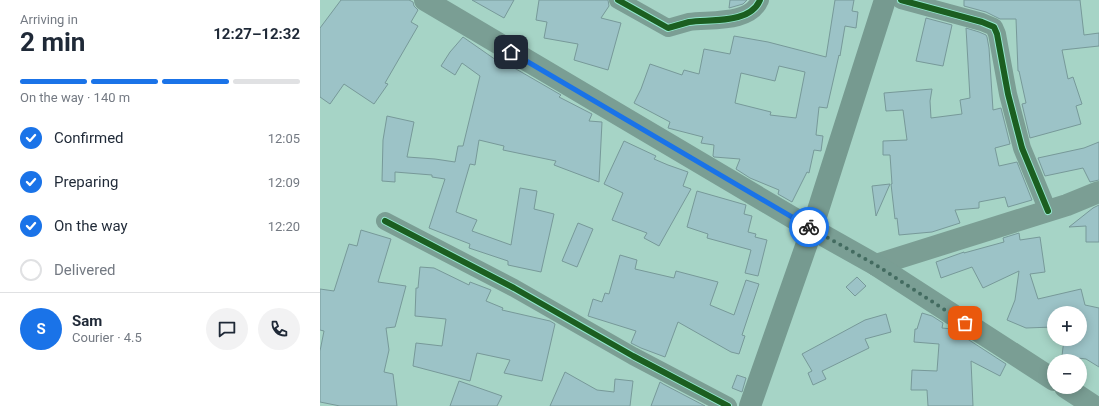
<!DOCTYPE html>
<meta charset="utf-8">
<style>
:root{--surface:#fff;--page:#f2f2f3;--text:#1f2937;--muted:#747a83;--line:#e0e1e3;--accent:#1a73e8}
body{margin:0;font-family:Roboto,sans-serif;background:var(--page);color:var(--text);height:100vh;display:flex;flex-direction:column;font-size:15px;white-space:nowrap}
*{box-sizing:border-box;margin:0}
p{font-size:13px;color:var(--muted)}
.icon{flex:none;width:22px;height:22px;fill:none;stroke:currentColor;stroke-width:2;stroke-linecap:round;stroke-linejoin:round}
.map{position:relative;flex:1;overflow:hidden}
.details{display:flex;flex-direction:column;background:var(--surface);width:320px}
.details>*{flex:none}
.buttons{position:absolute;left:727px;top:306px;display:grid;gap:8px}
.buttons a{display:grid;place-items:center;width:40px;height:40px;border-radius:50%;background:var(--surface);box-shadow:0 2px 10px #0003;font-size:20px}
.pin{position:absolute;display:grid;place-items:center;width:34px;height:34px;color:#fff;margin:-17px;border-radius:8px;box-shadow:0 2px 6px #0006}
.courier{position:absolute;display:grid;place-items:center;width:40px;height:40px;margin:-20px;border:3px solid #1a73e8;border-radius:50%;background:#fff;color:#222;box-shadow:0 1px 5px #0007}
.head em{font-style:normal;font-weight:700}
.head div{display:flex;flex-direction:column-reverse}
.head{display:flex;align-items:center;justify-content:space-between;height:68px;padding:0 20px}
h1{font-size:26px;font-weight:700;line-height:30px}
.bar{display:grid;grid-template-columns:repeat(4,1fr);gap:6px 4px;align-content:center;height:48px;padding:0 20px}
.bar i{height:5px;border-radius:3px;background:var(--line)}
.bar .current{background:var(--accent)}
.bar p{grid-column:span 4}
.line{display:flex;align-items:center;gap:10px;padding:0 20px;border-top:1px solid var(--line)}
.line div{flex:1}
.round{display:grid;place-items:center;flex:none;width:42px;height:42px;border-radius:21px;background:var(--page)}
ol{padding:0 20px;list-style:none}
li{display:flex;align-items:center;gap:12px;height:44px}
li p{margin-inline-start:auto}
li .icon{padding:4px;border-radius:50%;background:var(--accent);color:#fff;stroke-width:4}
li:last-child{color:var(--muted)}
li i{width:22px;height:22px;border:2px solid var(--line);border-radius:50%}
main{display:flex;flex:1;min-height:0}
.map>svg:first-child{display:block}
.building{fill:#9cc3c7;stroke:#799;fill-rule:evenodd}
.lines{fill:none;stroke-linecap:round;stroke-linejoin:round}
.minor{stroke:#7b9e94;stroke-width:18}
.tertiary{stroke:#7b9e94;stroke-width:22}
.secondary{stroke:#7a9e94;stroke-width:22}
.primary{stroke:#769a90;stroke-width:22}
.cycleway-casing{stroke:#93e7ce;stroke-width:8}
.cycleway{stroke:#1b5e20;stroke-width:6}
.done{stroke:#436b60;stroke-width:4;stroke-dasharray:0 7.2}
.route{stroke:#1a73e8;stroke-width:5}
</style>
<main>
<section class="details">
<div class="head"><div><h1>2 min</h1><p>Arriving in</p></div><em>12:27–12:32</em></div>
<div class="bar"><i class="current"></i><i class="current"></i><i class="current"></i><i></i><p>On the way · 140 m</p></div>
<ol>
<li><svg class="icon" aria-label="check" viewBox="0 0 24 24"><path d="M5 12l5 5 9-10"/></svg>Confirmed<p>12:05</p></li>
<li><svg class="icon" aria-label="check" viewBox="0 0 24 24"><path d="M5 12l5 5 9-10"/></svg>Preparing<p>12:09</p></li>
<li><svg class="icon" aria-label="check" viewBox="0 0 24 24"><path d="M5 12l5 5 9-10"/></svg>On the way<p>12:20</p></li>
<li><i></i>Delivered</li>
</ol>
<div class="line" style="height:72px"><b class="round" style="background:var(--accent);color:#fff">S</b><div><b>Sam</b><p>Courier · 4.5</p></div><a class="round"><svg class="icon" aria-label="chat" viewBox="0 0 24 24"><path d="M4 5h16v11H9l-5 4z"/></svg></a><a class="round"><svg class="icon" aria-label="phone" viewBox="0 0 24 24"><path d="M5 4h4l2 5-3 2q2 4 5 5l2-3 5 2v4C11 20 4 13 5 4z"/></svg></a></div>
</section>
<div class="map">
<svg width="779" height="406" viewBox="0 0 779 406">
<rect width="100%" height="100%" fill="#a6d4c6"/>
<g class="building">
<polygon points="21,0 89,0 93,2 94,6 98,10 91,22 98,26 65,83 68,84 54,104 24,84 10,104 0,97 0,28"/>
<polygon points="152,0 194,0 184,18"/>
<polygon points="219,0 288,0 289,6 281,18 301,23 288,70 254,60 258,44 224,38 227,22 216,20"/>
<polygon points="410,0 427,0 423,4 409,8"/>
<path d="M515,0H534L532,11L538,12L536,28L525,26L520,56L519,55L507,108L499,107L496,135L503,136L501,151L494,150L489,173L487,172L472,202L458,194L459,190L430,178L416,169L420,159L394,157L393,156L394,145L381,143L383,137L348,128L350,122L314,103L321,89L330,64L362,75L364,70L379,74L384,49L410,54L414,36L448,42L506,57ZM459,66L485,72L476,118L450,115L451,112L415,103L421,73L455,81Z"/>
<polygon points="644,0 760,0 764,35 779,33 779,46 742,50 748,79 753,77 762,104 756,106 761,124 710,138 702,104 706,103 699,71 698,71 696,19 680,19 666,12 644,6"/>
<polygon points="606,18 632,25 623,66 596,61"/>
<polygon points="646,28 659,32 666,35 667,37 669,48 673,110 681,108 690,144 675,148 679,166 697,162 712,200 688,207 685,197 659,202 659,208 635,210 640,223 612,232 579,235 577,218 575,219 571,184 572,184 570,155 563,155 563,141 587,140 583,110 566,111 564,93 612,89 610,101 611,118 642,114 640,100 650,98"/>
<polygon points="143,37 176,60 177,58 241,95 239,97 272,114 269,121 282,122 279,182 234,165 236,161 183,150 184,146 159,140 155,165 150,164 136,212 157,220 152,231 191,245 200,188 217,191 214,209 234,214 221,272 188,265 188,261 149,248 150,244 109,228 125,179 112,177 112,175 75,172 75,182 62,181 63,140 67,116 94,122 87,157 115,159 135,162 138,146 143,146 160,76 142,63 135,75 121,66 130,52"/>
<polygon points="304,141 336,156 334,159 348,165 368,172 363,186 371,189 339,246 324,238 327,233 292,220 303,193 284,184"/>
<polygon points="779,142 779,180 770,182 763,168 725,176 718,158 764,148"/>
<polygon points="570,184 556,216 552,186"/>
<polygon points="377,191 426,205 424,214 432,216 428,232 436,234 435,237 447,240 438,276 425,273 431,250 387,238 388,234 367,227"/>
<polygon points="779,205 779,242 766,242 766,226 749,227 773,208"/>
<polygon points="258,223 273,229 257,267 242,261"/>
<polygon points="41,230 71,239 58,282 86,286 75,327 66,328 69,350 64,372 73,374 77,406 20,406 0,402 0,351 4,331 0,330 0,289 14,291 29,244 37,246"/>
<polygon points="699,233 700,240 720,237 725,272 710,274 718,299 761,289 765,305 779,308 779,367 766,359 742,356 744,339 760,339 760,313 733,313 733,327 706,328 687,320 695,300 699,271 663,288 652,267 621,278 616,262 644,252 644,253 684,242 683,238"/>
<polygon points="300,255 317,260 315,269 354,278 356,271 398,282 390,305 414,315 426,280 439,284 422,335 425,336 419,354 411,352 358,322 345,357 321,348 311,343 316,331 268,316 273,299 282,302 285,293 289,294"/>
<polygon points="100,267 114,268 149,285 150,282 171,290 166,301 183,308 182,310 230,321 235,324 222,381 184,373 190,360 157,353 150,381 93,366 96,343 122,346 126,319 95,316 96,288 98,288"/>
<polygon points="537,277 546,286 535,296 526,287"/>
<polygon points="602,313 612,316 623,323 622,328 632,329 686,364 680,376 651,361 653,406 608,406 607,390 591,390 592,370 617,371 619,344 594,342 595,329 597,329"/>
<polygon points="566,314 571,332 545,339 549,348 502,371 506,379 493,385 488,373 492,371 482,354 545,320"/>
<polygon points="245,372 277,390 294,392 295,379 313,381 310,406 230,406"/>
<polygon points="417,375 426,378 422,392 412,388"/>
<polygon points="139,381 182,396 177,406 130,406"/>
<polygon points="340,382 343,384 385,406 331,406"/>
</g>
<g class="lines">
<g class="minor">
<path d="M298,0L348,28C355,26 362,24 369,22C391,19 430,24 440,0"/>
<polyline points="581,0 662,22 674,27 677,34 688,94 702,148 728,211"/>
<polyline points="65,221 194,288 313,356 408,406"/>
</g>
<polyline class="tertiary" points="556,265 747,205 779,192"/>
<g class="secondary">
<polyline points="105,0 492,229 556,265 734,380"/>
<polyline points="745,387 774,406"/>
</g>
<polyline class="primary" points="430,406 492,229 565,0"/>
<g class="cycleway-casing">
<g id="cycleway">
<path d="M298,0L348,28C355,26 362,24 369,22C391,19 430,24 440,0"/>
<polyline points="581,0 662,22 674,27 677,34 688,94 702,148 728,211"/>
<polyline points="65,221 194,288 313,356 408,406"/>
</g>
</g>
<use href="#cycleway" class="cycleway"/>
</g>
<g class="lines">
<polyline class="done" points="489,227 556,265 645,323"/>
<polyline class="route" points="191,52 489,227"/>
</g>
</svg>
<div class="buttons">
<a>+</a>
<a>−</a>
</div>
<div class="pin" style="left:645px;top:323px;background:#ea580c"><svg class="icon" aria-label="bag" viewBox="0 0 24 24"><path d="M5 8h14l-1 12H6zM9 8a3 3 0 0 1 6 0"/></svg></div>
<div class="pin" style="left:191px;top:52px;background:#1f2937"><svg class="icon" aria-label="home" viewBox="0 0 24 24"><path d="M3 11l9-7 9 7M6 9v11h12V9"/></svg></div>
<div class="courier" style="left:489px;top:227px"><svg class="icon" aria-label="bike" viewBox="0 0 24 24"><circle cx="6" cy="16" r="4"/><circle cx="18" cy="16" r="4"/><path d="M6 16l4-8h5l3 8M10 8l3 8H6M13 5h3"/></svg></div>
</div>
</main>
